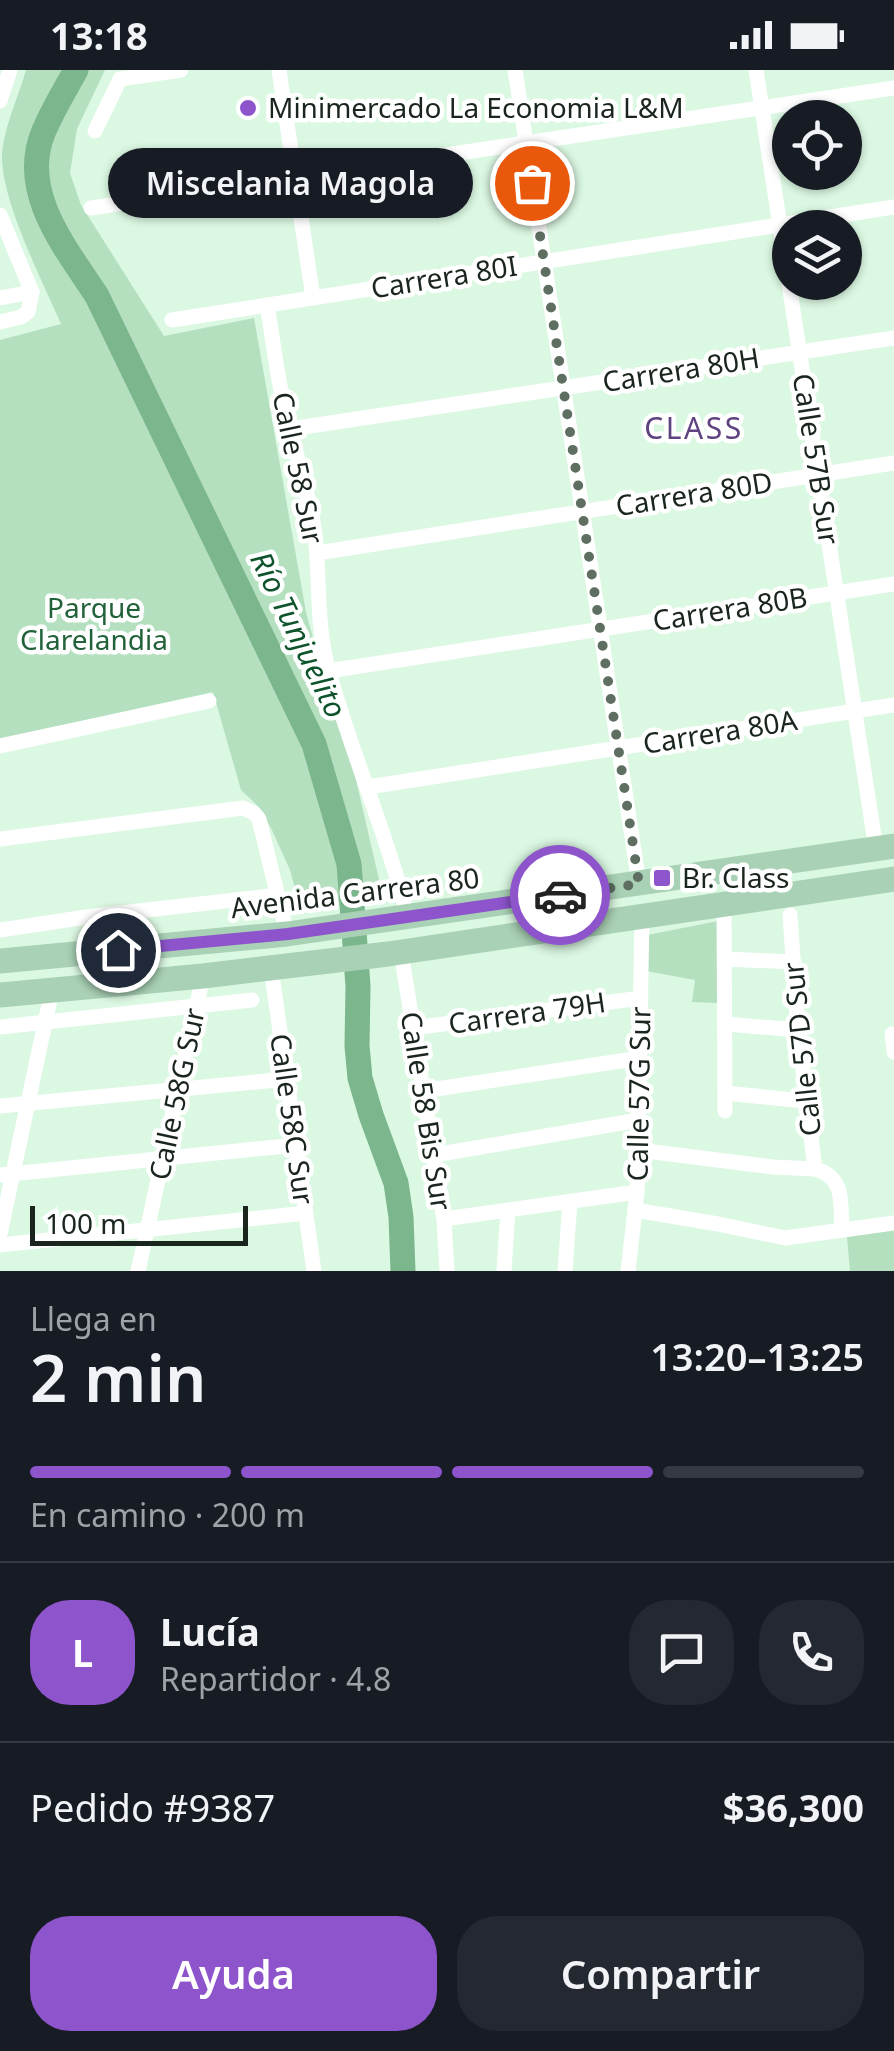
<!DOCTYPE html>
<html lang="es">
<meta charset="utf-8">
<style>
:root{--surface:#171b24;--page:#242831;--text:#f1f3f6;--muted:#9ea1a6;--line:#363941;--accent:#8d54cc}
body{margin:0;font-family:"Noto Sans",sans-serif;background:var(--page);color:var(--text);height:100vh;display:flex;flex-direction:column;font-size:38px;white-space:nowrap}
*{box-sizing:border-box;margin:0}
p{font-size:32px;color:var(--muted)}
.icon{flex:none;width:55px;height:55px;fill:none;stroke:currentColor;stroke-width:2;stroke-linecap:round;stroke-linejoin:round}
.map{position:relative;height:1201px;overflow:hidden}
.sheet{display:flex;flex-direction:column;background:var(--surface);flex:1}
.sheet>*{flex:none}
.controls{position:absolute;left:772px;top:30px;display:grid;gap:20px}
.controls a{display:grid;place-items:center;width:90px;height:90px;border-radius:50%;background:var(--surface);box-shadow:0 2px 8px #0004;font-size:50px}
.scale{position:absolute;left:30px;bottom:25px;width:218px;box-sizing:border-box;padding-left:10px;border:5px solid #1a251d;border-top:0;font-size:28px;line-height:35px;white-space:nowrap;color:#1a251d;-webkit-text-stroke:8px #fff;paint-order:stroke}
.pin{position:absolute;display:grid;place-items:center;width:85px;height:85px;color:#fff;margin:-42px;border:5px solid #fff;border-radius:50%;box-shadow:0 2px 10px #0007}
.courier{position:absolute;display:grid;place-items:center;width:100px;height:100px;margin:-50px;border:8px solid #8d54cc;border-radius:50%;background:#fff;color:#222;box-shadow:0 2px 12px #0007}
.bubble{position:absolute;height:70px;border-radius:35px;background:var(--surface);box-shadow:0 2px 8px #0004;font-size:32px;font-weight:600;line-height:70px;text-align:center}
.overview em{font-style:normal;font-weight:600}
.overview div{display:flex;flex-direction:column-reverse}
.overview{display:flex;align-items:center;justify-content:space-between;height:170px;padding:0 30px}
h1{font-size:65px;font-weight:600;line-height:75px}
.bar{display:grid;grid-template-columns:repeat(4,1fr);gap:15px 10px;align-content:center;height:120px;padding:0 30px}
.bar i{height:12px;border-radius:8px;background:var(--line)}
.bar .on{background:var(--accent)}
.bar p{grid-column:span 4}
.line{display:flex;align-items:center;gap:25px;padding:0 30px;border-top:2px solid var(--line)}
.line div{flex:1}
.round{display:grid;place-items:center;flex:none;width:105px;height:105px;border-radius:40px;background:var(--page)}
.action{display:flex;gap:20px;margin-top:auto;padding:20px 30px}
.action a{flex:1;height:115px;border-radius:40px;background:var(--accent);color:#fff;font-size:40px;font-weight:600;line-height:115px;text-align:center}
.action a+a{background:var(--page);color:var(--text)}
.status{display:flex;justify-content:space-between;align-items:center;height:70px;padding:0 50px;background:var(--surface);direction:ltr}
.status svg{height:28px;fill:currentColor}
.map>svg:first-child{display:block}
.green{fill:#b5e0c0}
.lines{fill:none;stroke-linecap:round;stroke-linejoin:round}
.river{stroke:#7cb68c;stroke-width:25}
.minor{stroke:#fff;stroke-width:15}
.primary{stroke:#a9d1b5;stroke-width:25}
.done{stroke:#5e6f62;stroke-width:10;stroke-dasharray:0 18}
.route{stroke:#8d54cc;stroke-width:12}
.poi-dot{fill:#8d54cc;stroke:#fff;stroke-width:4}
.labels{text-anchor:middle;stroke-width:9;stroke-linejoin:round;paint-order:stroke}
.poi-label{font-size:28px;fill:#1a251d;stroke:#fff;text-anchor:start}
.street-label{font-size:28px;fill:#1a251d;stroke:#fff}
.park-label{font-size:28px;fill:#22623a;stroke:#fff}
.neighbourhood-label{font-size:30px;letter-spacing:2.5px;fill:#5e4380;stroke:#fff}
.water-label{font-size:30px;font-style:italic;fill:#0e532c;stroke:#fff}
</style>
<div class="status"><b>13:18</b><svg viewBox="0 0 49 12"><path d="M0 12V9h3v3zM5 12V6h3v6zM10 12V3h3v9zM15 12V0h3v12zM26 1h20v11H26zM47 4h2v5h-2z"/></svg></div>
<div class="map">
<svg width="894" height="1201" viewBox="0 0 894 1201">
<rect width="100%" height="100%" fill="#dbf8e2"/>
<g class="green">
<path d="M26,0H105L77,59L70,103L81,135L164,266L254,248L306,542L323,605L347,671L384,831L317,838L314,826L298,830L290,800L271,758L256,734L241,720L213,622L0,669V270L61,254C42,210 0,129 2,83C5,54 18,28 26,0Z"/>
<polygon points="718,851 718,933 692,932 695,910 646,901 647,865"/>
<polygon points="894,1160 894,1201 850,1201 847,1167"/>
</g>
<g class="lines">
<path class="river" d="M76,0C65,20 52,41 43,63C19,123 66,178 97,226L314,674L349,794L358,916L357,976L360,1008L371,1045L396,1113L401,1147L403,1201"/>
<g class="minor">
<polyline points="279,0 313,228"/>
<polyline points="515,0 639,813"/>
<polyline points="756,0 876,779"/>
<polyline points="0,31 10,0"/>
<polyline points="95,61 120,9 181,0"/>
<polyline points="91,138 894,18"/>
<polyline points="0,145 32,222 28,242 21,247 0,252"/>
<polyline points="0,228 32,222"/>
<path d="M267,235C273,270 277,306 285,340C294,380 308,418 314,458C321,506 315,554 329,602C352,685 387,764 408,848"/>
<polyline points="172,250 894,137"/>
<polyline points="290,359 894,268"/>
<polyline points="317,483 894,393"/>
<polyline points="328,601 894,514"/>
<polyline points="0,676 209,631"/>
<polyline points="368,717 894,635"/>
<polyline points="0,769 243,738 254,743 259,749 287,864"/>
<polyline points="724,834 725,1041"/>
<path d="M790,845L798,960L815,1099C846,1107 840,1134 842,1160"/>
<polyline points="0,860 86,847 278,825"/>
<polyline points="401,882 444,1149 447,1201"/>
<polyline points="725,889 794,892"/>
<polyline points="271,898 314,1201"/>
<polyline points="725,954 798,960"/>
<polyline points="0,957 252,930"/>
<polyline points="413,958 641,928"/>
<polyline points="892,964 894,982"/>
<polyline points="423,1021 640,988"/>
<polyline points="725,1023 805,1031"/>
<polyline points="0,1036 287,1009"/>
<polyline points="638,1080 773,1097 815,1099"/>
<polyline points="434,1085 639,1050"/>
<polyline points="0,1105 296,1075"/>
<polyline points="635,1140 718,1154 785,1168 894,1153"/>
<polyline points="444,1149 637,1122"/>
<polyline points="0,1164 52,920"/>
<polyline points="0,1175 306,1143"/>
<polyline points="138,1201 203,906"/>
<polyline points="504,1201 508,1140"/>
<polyline points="565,1201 570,1131"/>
<polyline points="628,1201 637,1122 642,846"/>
</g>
<g class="primary">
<polyline points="0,891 287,864 894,776"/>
<polyline points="0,925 203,906 388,884 894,809"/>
</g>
</g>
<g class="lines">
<polyline class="done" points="532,113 639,814 560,825"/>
<polyline class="route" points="118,880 288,864 560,825"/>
</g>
<g class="poi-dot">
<circle cx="248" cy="38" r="10"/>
<rect x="652" y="798" width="20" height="20" rx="5"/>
</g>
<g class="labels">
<g class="poi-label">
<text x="268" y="48">Minimercado La Economia L&amp;M</text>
<text x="682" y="818">Br. Class</text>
</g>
<g class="street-label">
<text transform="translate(444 207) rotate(-9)" y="10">Carrera 80I</text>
<text transform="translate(681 300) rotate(-9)" y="10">Carrera 80H</text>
<text transform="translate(816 389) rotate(81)" y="10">Calle 57B Sur</text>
<text transform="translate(298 398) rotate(78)" y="10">Calle 58 Sur</text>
<text transform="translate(694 424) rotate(-9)" y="10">Carrera 80D</text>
<text transform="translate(730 539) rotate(-9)" y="10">Carrera 80B</text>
<text transform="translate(720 662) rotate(-9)" y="10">Carrera 80A</text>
<text transform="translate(355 823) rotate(-7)" y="10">Avenida Carrera 80</text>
<text transform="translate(527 943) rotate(-8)" y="10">Carrera 79H</text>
<text transform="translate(802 979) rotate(-96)" y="10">Calle 57D Sur</text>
<text transform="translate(177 1024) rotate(-78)" y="10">Calle 58G Sur</text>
<text transform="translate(639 1024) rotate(-89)" y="10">Calle 57G Sur</text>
<text transform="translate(426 1041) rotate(81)" y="10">Calle 58 Bis Sur</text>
<text transform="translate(292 1049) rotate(82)" y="10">Calle 58C Sur</text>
</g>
<g class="park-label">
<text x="94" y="548">Parque<tspan x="94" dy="32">Clarelandia</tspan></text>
</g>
<g class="neighbourhood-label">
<text x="694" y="369">CLASS</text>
</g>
<g class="water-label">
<text transform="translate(298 565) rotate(64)" y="10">Río Tunjuelito</text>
</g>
</g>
</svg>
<div class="controls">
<a><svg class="icon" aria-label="locate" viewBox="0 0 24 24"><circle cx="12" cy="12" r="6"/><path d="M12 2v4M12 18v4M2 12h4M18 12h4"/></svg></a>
<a><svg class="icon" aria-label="layers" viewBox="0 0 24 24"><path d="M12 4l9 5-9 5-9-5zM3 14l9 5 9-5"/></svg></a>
</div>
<div class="scale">100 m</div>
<div class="pin" style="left:532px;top:113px;background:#ea580c"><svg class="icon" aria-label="bag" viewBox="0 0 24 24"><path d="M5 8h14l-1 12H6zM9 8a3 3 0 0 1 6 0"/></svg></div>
<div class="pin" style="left:118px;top:880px;background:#1f2937"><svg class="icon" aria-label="home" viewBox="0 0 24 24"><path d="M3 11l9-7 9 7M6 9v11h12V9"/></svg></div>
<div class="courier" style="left:560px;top:825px"><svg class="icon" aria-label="car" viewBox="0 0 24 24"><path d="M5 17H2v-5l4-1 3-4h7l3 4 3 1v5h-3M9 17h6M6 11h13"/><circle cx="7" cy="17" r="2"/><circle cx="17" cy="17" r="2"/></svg></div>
<div class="bubble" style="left:108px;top:78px;width:365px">Miscelania Magola</div>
</div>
<section class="sheet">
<div class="overview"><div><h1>2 min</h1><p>Llega en</p></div><em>13:20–13:25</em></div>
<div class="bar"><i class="on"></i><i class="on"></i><i class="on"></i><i></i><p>En camino · 200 m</p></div>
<div class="line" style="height:180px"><b class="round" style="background:var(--accent);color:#fff">L</b><div><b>Lucía</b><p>Repartidor · 4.8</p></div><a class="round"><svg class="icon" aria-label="chat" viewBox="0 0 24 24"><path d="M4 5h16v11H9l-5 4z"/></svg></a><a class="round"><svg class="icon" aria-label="phone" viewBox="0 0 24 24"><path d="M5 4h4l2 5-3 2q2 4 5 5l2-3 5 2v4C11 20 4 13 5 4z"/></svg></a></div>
<div class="line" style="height:130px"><div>Pedido #9387</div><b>$36,300</b></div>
<div class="action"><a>Ayuda</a><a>Compartir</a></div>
</section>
